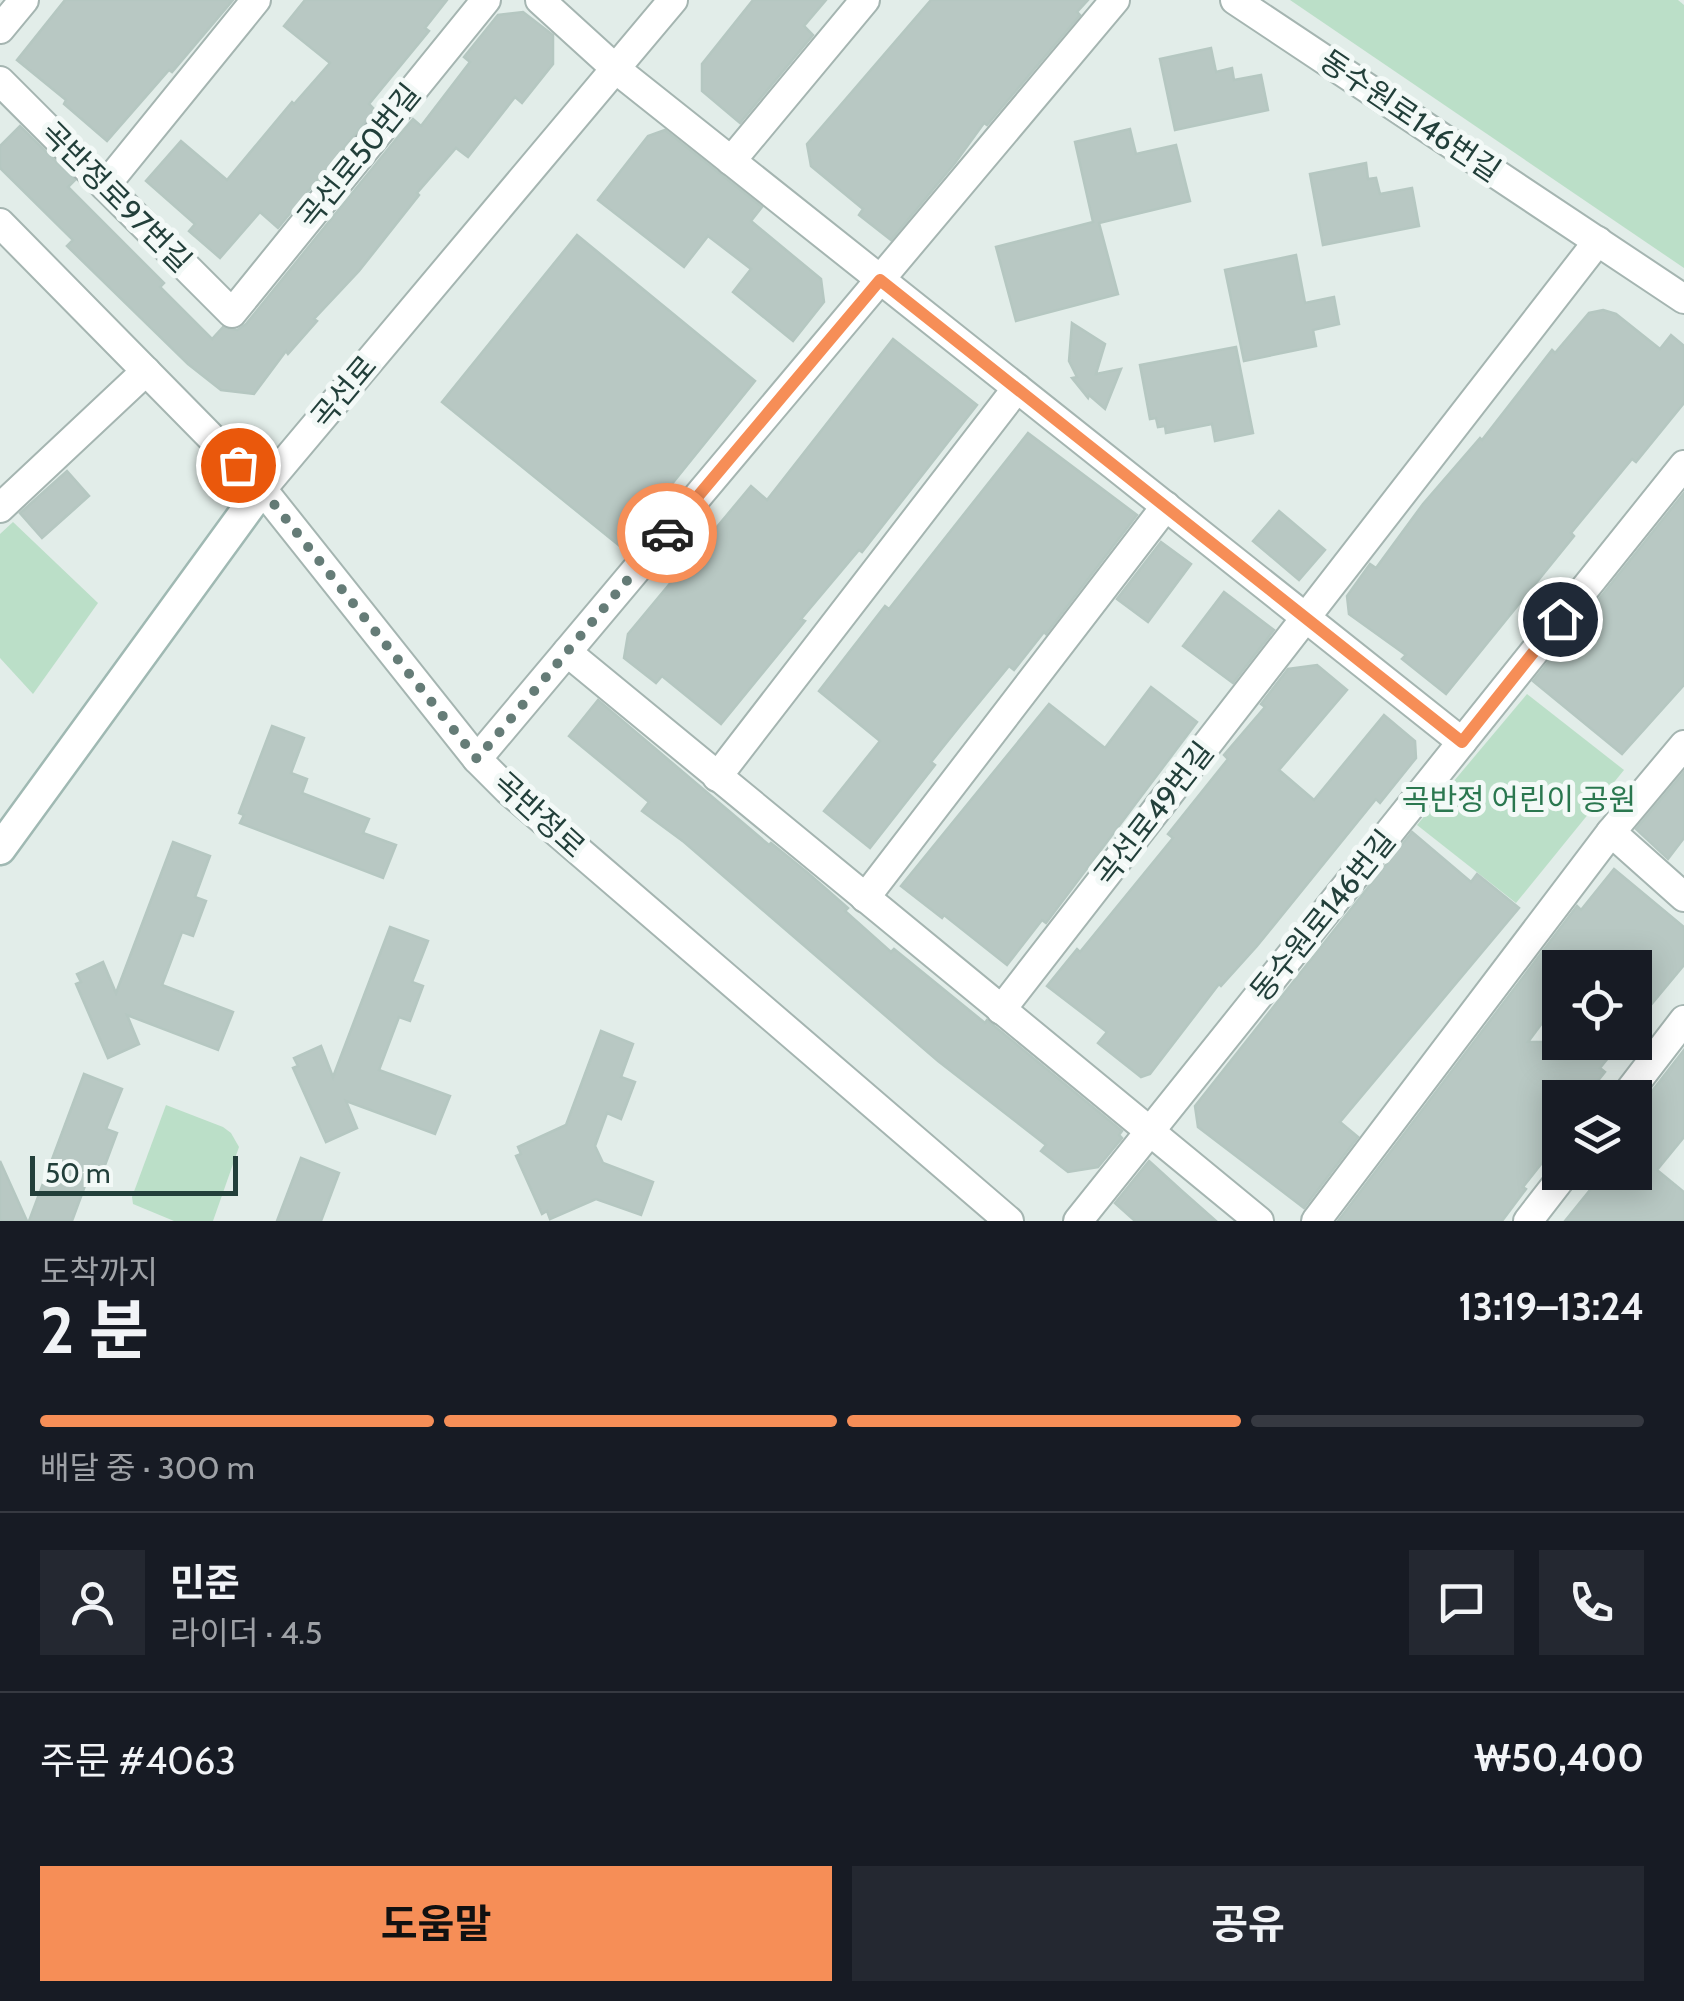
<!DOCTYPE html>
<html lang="ko">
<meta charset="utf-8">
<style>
:root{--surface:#171b24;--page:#242831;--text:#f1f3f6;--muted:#9ea1a6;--line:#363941;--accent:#f68e57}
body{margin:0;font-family:Cabin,"Noto Sans KR",sans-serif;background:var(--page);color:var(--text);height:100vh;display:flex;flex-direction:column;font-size:38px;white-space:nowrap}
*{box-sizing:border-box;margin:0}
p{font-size:32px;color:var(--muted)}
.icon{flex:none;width:55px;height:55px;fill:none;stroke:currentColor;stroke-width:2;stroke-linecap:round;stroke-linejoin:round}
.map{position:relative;height:1221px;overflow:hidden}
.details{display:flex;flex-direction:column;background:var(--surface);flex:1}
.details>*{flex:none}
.controls{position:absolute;left:1542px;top:950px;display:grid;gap:20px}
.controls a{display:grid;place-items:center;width:110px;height:110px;border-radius:0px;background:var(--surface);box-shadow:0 5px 25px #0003;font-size:50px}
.scale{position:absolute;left:30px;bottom:25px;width:208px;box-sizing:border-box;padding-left:10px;border:5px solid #223f3a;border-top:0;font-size:28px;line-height:35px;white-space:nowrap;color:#223f3a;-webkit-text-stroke:8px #f3f9f7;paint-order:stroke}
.pin{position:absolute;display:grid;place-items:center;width:85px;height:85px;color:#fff;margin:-42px;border:5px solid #fff;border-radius:50%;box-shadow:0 2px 10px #0007}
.courier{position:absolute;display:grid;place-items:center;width:100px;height:100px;margin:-50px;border:8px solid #f68e57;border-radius:50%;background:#fff;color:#222;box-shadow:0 2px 12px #0007}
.headline em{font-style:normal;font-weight:700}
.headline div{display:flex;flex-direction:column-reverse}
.headline{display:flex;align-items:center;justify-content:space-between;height:170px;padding:0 40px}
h1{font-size:65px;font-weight:700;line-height:75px}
.bar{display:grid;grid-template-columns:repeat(4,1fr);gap:15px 10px;align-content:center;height:120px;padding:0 40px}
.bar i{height:12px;border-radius:8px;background:var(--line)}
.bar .active{background:var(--accent)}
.bar p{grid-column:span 4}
.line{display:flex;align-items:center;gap:25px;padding:0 40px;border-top:2px solid var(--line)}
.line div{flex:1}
.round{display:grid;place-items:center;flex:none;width:105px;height:105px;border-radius:0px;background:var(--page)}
.button{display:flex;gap:20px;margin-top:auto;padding:20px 40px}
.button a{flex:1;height:115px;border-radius:0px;background:var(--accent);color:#111;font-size:40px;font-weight:700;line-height:115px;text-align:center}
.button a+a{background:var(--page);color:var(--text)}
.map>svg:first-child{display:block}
.green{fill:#bbdfc8}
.building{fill:#b8c8c3;stroke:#b5c7c1;stroke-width:2.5}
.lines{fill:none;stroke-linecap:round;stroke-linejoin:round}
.minor-casing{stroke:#a5b5b1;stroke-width:32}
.secondary-casing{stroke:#a0b9b3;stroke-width:35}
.minor{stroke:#fff;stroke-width:28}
.secondary{stroke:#fff;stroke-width:30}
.done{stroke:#657c77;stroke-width:10;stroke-dasharray:0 18}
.route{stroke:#f68e57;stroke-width:12}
.labels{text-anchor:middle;stroke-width:10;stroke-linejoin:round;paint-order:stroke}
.street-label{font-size:30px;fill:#223f3a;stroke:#f3f9f7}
.park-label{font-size:30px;fill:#2a774f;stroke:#f3f9f7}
</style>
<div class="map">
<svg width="1684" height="1221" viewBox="0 0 1684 1221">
<rect width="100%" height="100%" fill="#e2ede9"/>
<g class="green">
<polygon points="1290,0 1678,0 1684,5 1684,268"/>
<polygon points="13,522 98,603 33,694 0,658 0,534"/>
<polygon points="1527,694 1624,770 1516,903 1417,825"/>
<polygon points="166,1105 223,1127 231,1133 239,1147 213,1221 174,1221 133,1204 132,1197"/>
</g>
<g class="building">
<polygon points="65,0 233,0 172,72 169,70 107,141 64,104 66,100 17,60"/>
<polygon points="305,0 447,0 425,28 429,31 369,104 375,110 278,228 260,212 220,258 189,231 195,224 146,181 181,141 227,180 292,102 294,104 330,63 284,26"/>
<polygon points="753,0 826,0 804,26 813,35 740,123 702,91 702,64"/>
<polygon points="931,0 1088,0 1077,12 1080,15 987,125 984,123 955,163 891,240 859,215 863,209 811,166 807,144"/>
<polygon points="523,12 553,35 553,64 522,103 515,97 468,157 456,148 417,193 419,195 359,271 314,319 317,321 288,354 286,351 254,394 221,390 188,364 67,246 73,240 0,168 0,146 20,126 75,180 68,187 164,283 160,287 212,339 223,327 237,330 246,324 401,133 413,119 421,126 470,62 464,57 498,15"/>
<polygon points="1211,48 1216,72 1232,68 1234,80 1261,75 1268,110 1175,130 1160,59"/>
<polygon points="1130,129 1136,154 1176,145 1190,201 1099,223 1118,294 1016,321 996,247 1093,222 1075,142"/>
<polygon points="665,130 762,207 751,221 821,279 824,302 793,341 733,292 751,269 708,236 684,267 598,200 648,136"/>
<polygon points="1366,163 1368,179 1376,178 1380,194 1412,188 1419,226 1323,245 1310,174"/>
<polygon points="577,235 755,381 621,547 442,402"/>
<polygon points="1296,255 1305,303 1334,297 1339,324 1313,330 1316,346 1244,361 1225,270"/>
<polygon points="1603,310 1616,314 1660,349 1671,335 1684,346 1684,403 1636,462 1632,459 1571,533 1574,536 1446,694 1402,659 1406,655 1349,614 1347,596 1370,564 1376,568 1423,504 1480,438 1482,440 1552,350 1555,353 1589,313"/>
<polygon points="1072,323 1105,344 1096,374 1121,369 1105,409 1089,395 1088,398 1072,378 1077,377 1069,361"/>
<polygon points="893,339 977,405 862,552 859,550 801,619 805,621 721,724 662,676 656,683 624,658 628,634 751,486 767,500"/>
<polygon points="1236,347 1253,433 1215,441 1212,424 1166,433 1165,426 1158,427 1156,418 1150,419 1140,365"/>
<polygon points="1028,433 1137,515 1046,634 1044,632 1014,670 1009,666 963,722 931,762 935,765 870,848 824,811 880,741 819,691 885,606 889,609"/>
<polygon points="67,471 89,496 42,538 20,513"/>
<polygon points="1684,493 1684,685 1622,754 1533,681"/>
<polygon points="1279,511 1325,550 1299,580 1253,541"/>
<polygon points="1161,542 1191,564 1148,622 1117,599"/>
<polygon points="1224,592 1274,630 1233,683 1183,646"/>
<polygon points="1317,665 1347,690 1279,770 1314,800 1384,715 1415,741 1416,758 1380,803 1376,799 1257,946 1221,986 1219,984 1150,1074 1141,1077 1098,1043 1107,1032 1047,986 1077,949 1080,952 1173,838 1168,834 1228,759 1224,755 1265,707 1261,704 1288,669"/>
<polygon points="1151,687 1197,722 1046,923 1042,920 1007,965 944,915 942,918 901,886 1049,704 1105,748"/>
<polygon points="598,700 769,845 771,843 808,873 848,908 845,911 891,952 894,949 985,1023 987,1020 1122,1131 1119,1135 1122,1138 1098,1167 1068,1172 1041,1151 1046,1145 938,1061 684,842 642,811 649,802 569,736"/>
<polygon points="272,726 304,738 291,773 307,779 302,793 369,819 363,833 396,845 383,878 240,823 244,815 239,813"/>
<polygon points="1684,772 1684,838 1668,859 1636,829"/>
<polygon points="1412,832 1471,882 1477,874 1519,908 1340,1122 1358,1137 1304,1208 1198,1127 1195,1106"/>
<polygon points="173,842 210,856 195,897 206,901 193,936 182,932 162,985 233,1012 218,1050 127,1015 139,1044 108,1058 76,984 81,982 77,974 103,962 116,993"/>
<polygon points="1614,869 1684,927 1684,965 1635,1024 1635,968 1560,968 1560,999 1528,1042 1621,1042 1600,1068 1605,1072 1584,1098 1560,1098 1560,1140 1523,1187 1526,1189 1502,1221 1338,1221 1577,906 1581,910"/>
<polygon points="390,927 428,941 412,982 423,986 410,1021 399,1017 379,1070 450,1096 435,1134 346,1101 357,1128 326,1142 293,1068 298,1066 294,1058 321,1046 333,1077"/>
<polygon points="601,1031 633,1044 621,1077 635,1082 621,1119 607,1113 595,1146 603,1163 653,1182 641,1215 596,1199 550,1219 547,1211 542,1214 516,1156 521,1154 518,1147 566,1125"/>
<polygon points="1684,1050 1684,1137 1657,1170 1684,1192 1684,1221 1565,1221 1590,1190 1587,1188 1599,1172 1635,1172 1635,1113"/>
<polygon points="84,1074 122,1089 106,1129 117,1133 104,1168 93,1164 72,1221 29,1221"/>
<polygon points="301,1158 339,1173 321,1221 277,1221"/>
<polygon points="0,1161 27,1221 0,1221"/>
<polygon points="1149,1161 1182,1191 1216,1221 1135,1221 1115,1203"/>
</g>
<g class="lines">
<g class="minor-casing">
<g id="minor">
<polyline points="540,0 617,70 1462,742"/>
<polyline points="1235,0 1684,299"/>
<polyline points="0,29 24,0"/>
<polyline points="0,81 232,313 486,0"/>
<polyline points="731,161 865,0"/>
<polyline points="105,186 256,0"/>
<polyline points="0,223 262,489 477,759 508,790 1009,1221"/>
<polyline points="262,489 673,0"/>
<polyline points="0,508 146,371"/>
<polyline points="567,652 1259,1221"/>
<polyline points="477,759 1115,0"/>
<polyline points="717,777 1017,388"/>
<polyline points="1611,832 1684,897"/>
<polyline points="865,898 1166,506"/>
<polyline points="1001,1010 1598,241"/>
<polyline points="1624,1098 1684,1020"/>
<polyline points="1078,1221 1684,465"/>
<polyline points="1316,1221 1611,832 1684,745"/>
<polyline points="1528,1221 1566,1172"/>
</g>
</g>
<g class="secondary-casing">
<polyline id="secondary" points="0,849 262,489"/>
</g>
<use href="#minor" class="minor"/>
<use href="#secondary" class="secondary"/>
</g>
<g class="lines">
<polyline class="done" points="238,465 262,489 477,759 667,533"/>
<polyline class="route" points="667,533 880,280 1462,742 1560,619"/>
</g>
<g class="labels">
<g class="street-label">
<text transform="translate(1410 116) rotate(34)" y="10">동수원로146번길</text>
<text transform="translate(359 156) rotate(-51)" y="10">곡선로50번길</text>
<text transform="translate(116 197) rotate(45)" y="10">곡반정로97번길</text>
<text transform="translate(344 392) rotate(-50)" y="10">곡선로</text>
<text transform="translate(1154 814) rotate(-52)" y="10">곡선로49번길</text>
<text transform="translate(539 815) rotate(42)" y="10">곡반정로</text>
<text transform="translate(1323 916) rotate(-51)" y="10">동수원로146번길</text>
</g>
<g class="park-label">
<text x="1519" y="810">곡반정 어린이 공원</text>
</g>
</g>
</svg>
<div class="controls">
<a><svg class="icon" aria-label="locate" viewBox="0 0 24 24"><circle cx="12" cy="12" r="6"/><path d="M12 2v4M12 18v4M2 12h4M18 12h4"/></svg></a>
<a><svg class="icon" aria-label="layers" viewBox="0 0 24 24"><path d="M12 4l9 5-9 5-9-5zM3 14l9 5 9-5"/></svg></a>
</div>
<div class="scale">50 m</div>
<div class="pin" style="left:238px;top:465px;background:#ea580c"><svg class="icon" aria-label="bag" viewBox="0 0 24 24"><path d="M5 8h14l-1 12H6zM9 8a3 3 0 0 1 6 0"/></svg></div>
<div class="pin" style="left:1560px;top:619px;background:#1f2937"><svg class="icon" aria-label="home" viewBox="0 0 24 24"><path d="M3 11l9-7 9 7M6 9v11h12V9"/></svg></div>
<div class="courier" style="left:667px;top:533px"><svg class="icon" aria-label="car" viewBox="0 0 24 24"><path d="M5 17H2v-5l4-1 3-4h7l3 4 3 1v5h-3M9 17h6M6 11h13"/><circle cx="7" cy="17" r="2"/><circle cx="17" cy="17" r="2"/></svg></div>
</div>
<section class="details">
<div class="headline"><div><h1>2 분</h1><p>도착까지</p></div><em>13:19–13:24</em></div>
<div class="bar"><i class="active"></i><i class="active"></i><i class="active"></i><i></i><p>배달 중 · 300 m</p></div>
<div class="line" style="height:180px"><a class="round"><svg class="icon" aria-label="person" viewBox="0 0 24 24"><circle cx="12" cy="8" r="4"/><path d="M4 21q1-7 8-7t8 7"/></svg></a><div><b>민준</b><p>라이더 · 4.5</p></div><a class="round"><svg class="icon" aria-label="chat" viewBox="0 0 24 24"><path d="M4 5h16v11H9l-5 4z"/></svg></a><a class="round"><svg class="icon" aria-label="phone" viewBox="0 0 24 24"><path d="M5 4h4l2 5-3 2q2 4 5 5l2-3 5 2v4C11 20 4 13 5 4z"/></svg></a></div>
<div class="line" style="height:130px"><div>주문 #4063</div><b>₩50,400</b></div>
<div class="button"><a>도움말</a><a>공유</a></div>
</section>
